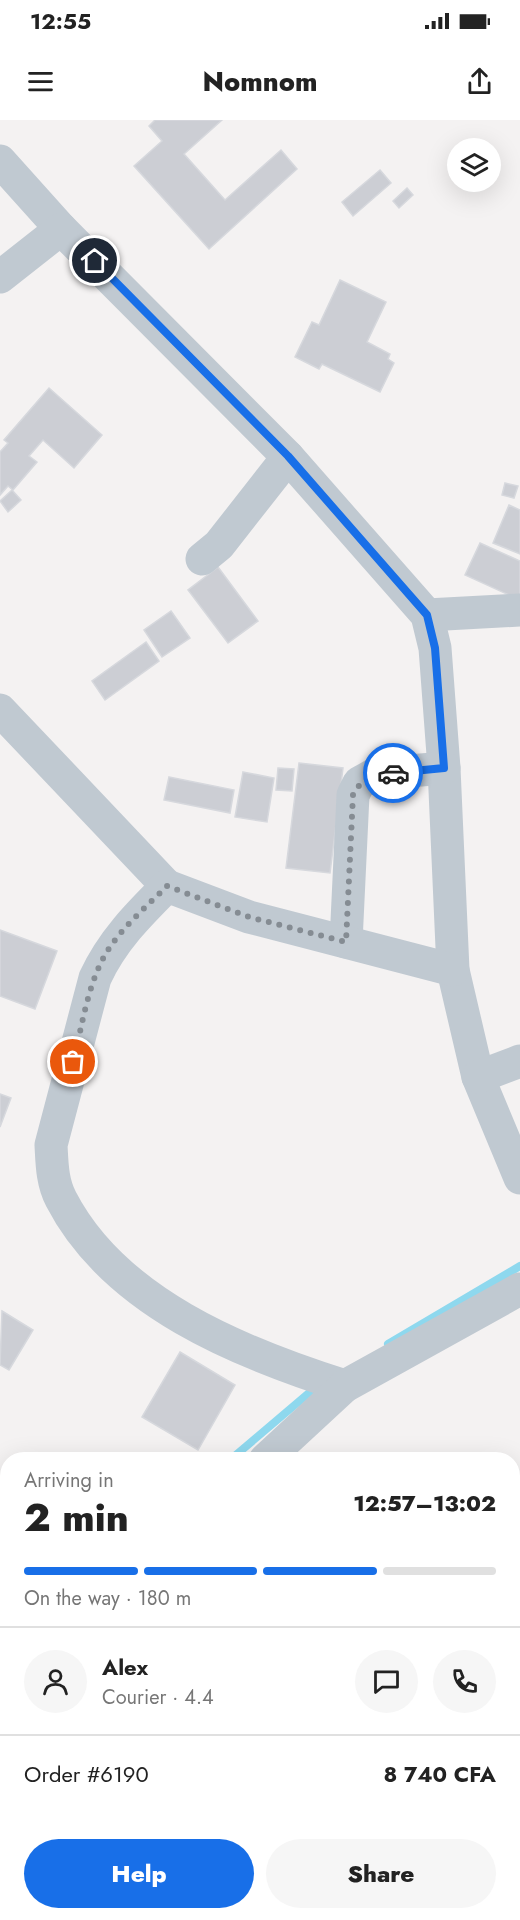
<!DOCTYPE html>
<meta charset="utf-8">
<style>
:root{--surface:#fff;--page:#f6f6f6;--text:#222;--muted:#767676;--line:#e0e0e0;--accent:#186fe8}
body{margin:0;font-family:Jost,sans-serif;background:var(--page);color:var(--text);height:100vh;display:flex;flex-direction:column;font-size:22px;white-space:nowrap}
*{box-sizing:border-box;margin:0}
p{font-size:20px;color:var(--muted)}
.icon{flex:none;width:33px;height:33px;fill:none;stroke:currentColor;stroke-width:2;stroke-linecap:round;stroke-linejoin:round}
.map{position:relative;flex:1;overflow:hidden}
.panel{position:absolute;left:0px;top:1332px;width:520px;height:468px;display:flex;flex-direction:column;background:var(--surface);border-radius:24px 24px 0 0;box-shadow:0 6px 24px #0002}
.panel>*{flex:none}
.controls{position:absolute;left:447px;top:18px;display:grid;gap:12px}
.controls a{display:grid;place-items:center;width:54px;height:54px;border-radius:50%;background:var(--surface);box-shadow:0 6px 24px #0002;font-size:30px}
.pin{position:absolute;display:grid;place-items:center;width:51px;height:51px;color:#fff;margin:-26px;border:3px solid #fff;border-radius:50%;box-shadow:0 2px 6px #0007}
.courier{position:absolute;display:grid;place-items:center;width:60px;height:60px;margin:-30px;border:4px solid #186fe8;border-radius:50%;background:#fff;color:#222;box-shadow:0 2px 8px #0007}
.overview em{font-style:normal;font-weight:800}
.overview div{display:flex;flex-direction:column-reverse}
.overview{display:flex;align-items:center;justify-content:space-between;height:102px;padding:0 24px}
h1{font-size:39px;font-weight:800;line-height:45px}
.bar{display:grid;grid-template-columns:repeat(4,1fr);gap:9px 6px;align-content:center;height:72px;padding:0 24px}
.bar i{height:8px;border-radius:4px;background:var(--line)}
.bar .active{background:var(--accent)}
.bar p{grid-column:span 4}
.line{display:flex;align-items:center;gap:15px;padding:0 24px;border-top:2px solid var(--line)}
.line div{flex:1}
.round{display:grid;place-items:center;flex:none;width:63px;height:63px;border-radius:32px;background:var(--page)}
.action{display:flex;gap:12px;margin-top:auto;padding:12px 24px}
.action a{flex:1;height:69px;border-radius:36px;background:var(--accent);color:#fff;font-size:24px;font-weight:800;line-height:69px;text-align:center}
.action a+a{background:var(--page);color:var(--text)}
.status{display:flex;justify-content:space-between;align-items:center;height:42px;padding:0 30px;background:var(--surface);direction:ltr}
.status svg{height:16px;fill:currentColor}
header{display:flex;justify-content:space-between;align-items:center;height:78px;padding:0 24px;background:var(--surface);font-size:27px;font-weight:800}
.map>svg:first-child{display:block}
.lines{fill:none;stroke-linecap:round;stroke-linejoin:round}
.stream{stroke:#8ed8ee;stroke-width:8}
.building{fill:#ccced4;stroke:#d6d8dd;stroke-width:1.5}
.minor{stroke:#c0c9d1;stroke-width:33}
.done{stroke:#858c93;stroke-width:6;stroke-dasharray:0 10.8}
.route{stroke:#186fe8;stroke-width:8}
</style>
<div class="status"><b>12:55</b><svg viewBox="0 0 49 12"><path d="M0 12V9h3v3zM5 12V6h3v6zM10 12V3h3v9zM15 12V0h3v12zM26 1h20v11H26zM47 4h2v5h-2z"/></svg></div>
<header><svg class="icon" aria-label="menu" viewBox="0 0 24 24"><path d="M4 6h16M4 12h16M4 18h16"/></svg>Nomnom<svg class="icon" aria-label="share" viewBox="0 0 24 24"><path d="M12 15V3M7 8l5-5 5 5M5 13v7h14v-7"/></svg></header>
<div class="map">
<svg width="520" height="1800" viewBox="0 0 520 1800">
<rect width="100%" height="100%" fill="#f4f2f2"/>
<g class="lines">
<g class="stream">
<polyline points="388,1224 520,1146"/>
<polyline points="230,1340 316,1267"/>
<polyline points="0,1484 8,1480"/>
</g>
</g>
<g class="building">
<polygon points="155,0 222,0 184,34 225,80 281,30 297,49 209,129 134,46 162,21 149,6"/>
<polygon points="380,50 391,63 353,96 342,82"/>
<polygon points="407,68 413,75 399,88 393,81"/>
<polygon points="340,160 386,182 367,222 390,234 388,239 394,243 380,272 322,244 319,249 295,237 312,202 319,205"/>
<polygon points="49,268 102,315 74,348 43,320 29,336 37,342 13,370 8,366 0,375 0,332 8,323 4,320"/>
<polygon points="505,363 518,366 514,378 502,375"/>
<polygon points="12,370 21,380 8,392 0,381"/>
<polygon points="509,385 520,390 520,434 493,423"/>
<polygon points="480,423 520,441 520,480 465,455"/>
<polygon points="218,447 258,501 228,523 188,470"/>
<polygon points="171,491 190,518 162,537 144,510"/>
<polygon points="146,522 159,541 105,580 92,561"/>
<polygon points="299,643 343,648 330,753 286,748"/>
<polygon points="278,648 294,649 292,671 276,670"/>
<polygon points="243,652 274,658 267,702 235,697"/>
<polygon points="169,657 234,670 230,693 164,680"/>
<polygon points="0,810 57,831 35,889 0,876"/>
<polygon points="0,974 11,978 0,1007"/>
<polygon points="2,1191 33,1210 9,1250 0,1245"/>
<polygon points="180,1232 235,1265 198,1330 142,1297"/>
</g>
<g class="lines">
<g class="minor">
<polyline points="0,41 61,109 288,337 427,495 435,528 444,648 453,850 478,957 520,1058"/>
<polyline points="0,157 61,109"/>
<polyline points="202,439 219,425 288,337"/>
<polyline points="427,495 520,490"/>
<polyline points="0,590 167,766"/>
<polyline points="346,822 353,675 359,663 375,654 444,648"/>
<polyline points="478,957 520,941"/>
<path d="M345,1266C240,1233 114,1182 61,1079C52,1062 52,1043 51,1025L95,858C112,821 138,795 167,766L249,797L453,850"/>
<polyline points="265,1340 345,1266 520,1169"/>
<polyline points="0,1518 8,1515"/>
</g>
</g>
<g class="lines">
<path class="done" d="M73,942C82,907 87,867 105,835C120,809 146,787 167,766L249,797L346,822L353,675C362,657 374,654 393,653"/>
<polyline class="route" points="95,141 288,336 427,495 435,528 444,648 393,653"/>
</g>
</svg>
<div class="controls">
<a><svg class="icon" aria-label="layers" viewBox="0 0 24 24"><path d="M12 4l9 5-9 5-9-5zM3 14l9 5 9-5"/></svg></a>
</div>
<div class="pin" style="left:73px;top:942px;background:#ea580c"><svg class="icon" aria-label="bag" viewBox="0 0 24 24"><path d="M5 8h14l-1 12H6zM9 8a3 3 0 0 1 6 0"/></svg></div>
<div class="pin" style="left:95px;top:141px;background:#1f2937"><svg class="icon" aria-label="home" viewBox="0 0 24 24"><path d="M3 11l9-7 9 7M6 9v11h12V9"/></svg></div>
<div class="courier" style="left:393px;top:653px"><svg class="icon" aria-label="car" viewBox="0 0 24 24"><path d="M5 17H2v-5l4-1 3-4h7l3 4 3 1v5h-3M9 17h6M6 11h13"/><circle cx="7" cy="17" r="2"/><circle cx="17" cy="17" r="2"/></svg></div>
<section class="panel">
<div class="overview"><div><h1>2 min</h1><p>Arriving in</p></div><em>12:57–13:02</em></div>
<div class="bar"><i class="active"></i><i class="active"></i><i class="active"></i><i></i><p>On the way · 180 m</p></div>
<div class="line" style="height:108px"><a class="round"><svg class="icon" aria-label="person" viewBox="0 0 24 24"><circle cx="12" cy="8" r="4"/><path d="M4 21q1-7 8-7t8 7"/></svg></a><div><b>Alex</b><p>Courier · 4.4</p></div><a class="round"><svg class="icon" aria-label="chat" viewBox="0 0 24 24"><path d="M4 5h16v11H9l-5 4z"/></svg></a><a class="round"><svg class="icon" aria-label="phone" viewBox="0 0 24 24"><path d="M5 4h4l2 5-3 2q2 4 5 5l2-3 5 2v4C11 20 4 13 5 4z"/></svg></a></div>
<div class="line" style="height:78px"><div>Order #6190</div><b>8 740 CFA</b></div>
<div class="action"><a>Help</a><a>Share</a></div>
</section>
</div>
